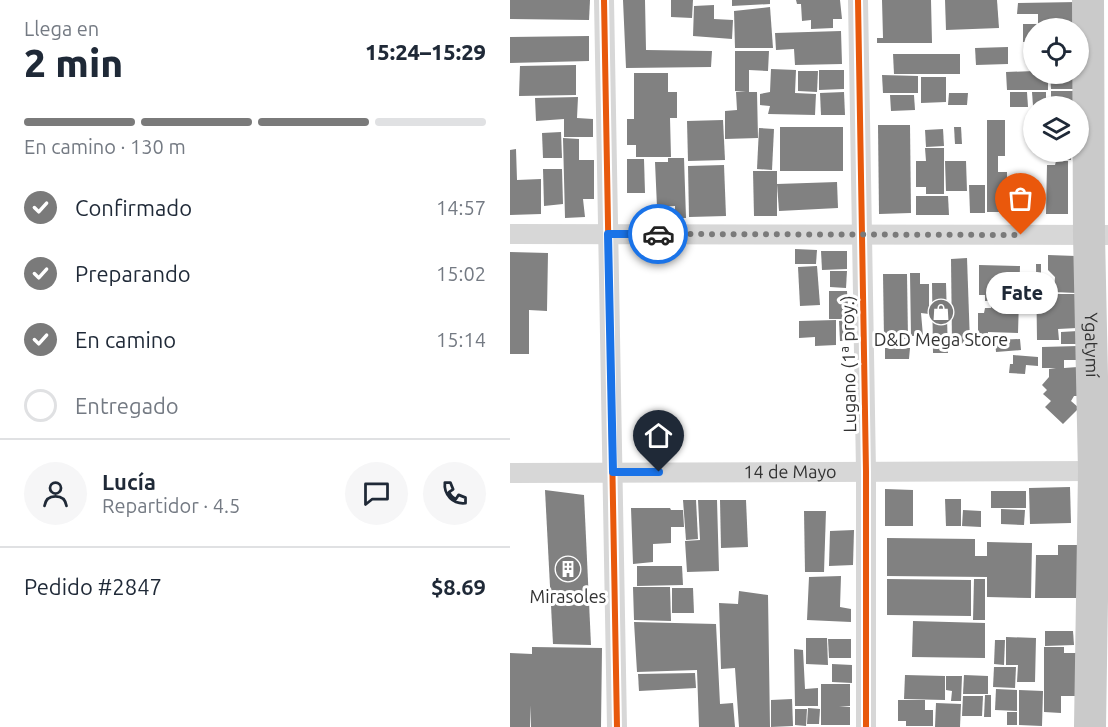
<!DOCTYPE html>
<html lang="es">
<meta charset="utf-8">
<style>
:root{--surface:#fff;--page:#f6f6f7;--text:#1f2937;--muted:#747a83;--line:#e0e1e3;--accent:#7a7a7a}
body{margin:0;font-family:Ubuntu,sans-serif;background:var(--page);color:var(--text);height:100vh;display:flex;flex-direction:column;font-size:22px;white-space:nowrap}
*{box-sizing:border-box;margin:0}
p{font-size:20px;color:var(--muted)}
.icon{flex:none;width:33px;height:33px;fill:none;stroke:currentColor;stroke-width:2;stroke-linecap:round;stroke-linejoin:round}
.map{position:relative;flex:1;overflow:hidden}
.panel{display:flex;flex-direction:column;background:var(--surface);width:510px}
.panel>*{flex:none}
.controls{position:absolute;left:513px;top:18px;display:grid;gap:12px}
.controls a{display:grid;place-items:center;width:66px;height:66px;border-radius:50%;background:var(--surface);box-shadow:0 2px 4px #0004;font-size:30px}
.pin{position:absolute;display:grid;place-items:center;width:51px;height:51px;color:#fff;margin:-62px -26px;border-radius:50% 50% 50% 0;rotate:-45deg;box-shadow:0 0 6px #0007}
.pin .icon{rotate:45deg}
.courier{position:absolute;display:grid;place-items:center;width:60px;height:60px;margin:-30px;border:4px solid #1a73e8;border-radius:50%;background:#fff;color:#222;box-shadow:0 2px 8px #0007}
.bubble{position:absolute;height:42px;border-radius:21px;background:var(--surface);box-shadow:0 2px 4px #0004;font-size:20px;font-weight:800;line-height:42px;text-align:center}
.summary em{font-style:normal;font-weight:800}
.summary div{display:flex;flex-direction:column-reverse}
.summary{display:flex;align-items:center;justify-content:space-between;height:102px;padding:0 24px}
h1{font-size:39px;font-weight:800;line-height:45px}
.bar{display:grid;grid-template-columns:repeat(4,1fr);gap:9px 6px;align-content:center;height:72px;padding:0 24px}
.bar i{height:8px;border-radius:4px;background:var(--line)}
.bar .on{background:var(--accent)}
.bar p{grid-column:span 4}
.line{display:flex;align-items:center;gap:15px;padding:0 24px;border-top:2px solid var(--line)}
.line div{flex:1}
.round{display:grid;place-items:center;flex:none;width:63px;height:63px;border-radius:32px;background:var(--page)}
ol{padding:0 24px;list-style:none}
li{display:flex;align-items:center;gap:18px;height:66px}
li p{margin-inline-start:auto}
li .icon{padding:6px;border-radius:50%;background:var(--accent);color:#fff;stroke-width:4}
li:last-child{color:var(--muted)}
li i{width:33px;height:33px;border:3px solid var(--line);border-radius:50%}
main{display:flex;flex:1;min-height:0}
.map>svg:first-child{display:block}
.building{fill:#818181}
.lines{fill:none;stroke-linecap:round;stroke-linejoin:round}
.minor{stroke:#d7d7d7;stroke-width:20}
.primary{stroke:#cacaca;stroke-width:32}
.cycleway-casing{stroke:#fff;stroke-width:10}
.cycleway{stroke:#e8590c;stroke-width:6}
.done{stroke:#7a7a7a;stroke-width:6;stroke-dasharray:0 10.8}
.route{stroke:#1a73e8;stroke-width:8}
.labels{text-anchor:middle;stroke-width:6;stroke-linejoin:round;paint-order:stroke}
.poi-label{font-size:18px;fill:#333;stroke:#fff}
.street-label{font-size:18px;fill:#333;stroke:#fff}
</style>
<main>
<section class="panel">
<div class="summary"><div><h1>2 min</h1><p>Llega en</p></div><em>15:24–15:29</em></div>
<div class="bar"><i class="on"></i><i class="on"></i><i class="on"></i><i></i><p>En camino · 130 m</p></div>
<ol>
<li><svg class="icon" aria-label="check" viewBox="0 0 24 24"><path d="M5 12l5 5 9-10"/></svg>Confirmado<p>14:57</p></li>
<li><svg class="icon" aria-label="check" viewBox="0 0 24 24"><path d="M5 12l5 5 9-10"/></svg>Preparando<p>15:02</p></li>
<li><svg class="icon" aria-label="check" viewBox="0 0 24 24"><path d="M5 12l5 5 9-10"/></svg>En camino<p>15:14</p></li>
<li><i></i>Entregado</li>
</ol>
<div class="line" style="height:108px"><a class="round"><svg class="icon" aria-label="person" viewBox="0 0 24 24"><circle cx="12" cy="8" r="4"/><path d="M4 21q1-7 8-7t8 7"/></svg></a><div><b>Lucía</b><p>Repartidor · 4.5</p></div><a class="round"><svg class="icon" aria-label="chat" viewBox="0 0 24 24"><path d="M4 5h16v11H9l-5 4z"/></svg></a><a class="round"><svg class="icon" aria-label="phone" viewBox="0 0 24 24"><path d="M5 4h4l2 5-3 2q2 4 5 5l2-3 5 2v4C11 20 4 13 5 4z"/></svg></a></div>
<div class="line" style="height:78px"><div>Pedido #2847</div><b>$8.69</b></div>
</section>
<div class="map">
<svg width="598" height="727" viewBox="0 0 598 727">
<rect width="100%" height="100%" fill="#fff"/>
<g class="building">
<polygon points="0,0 80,0 79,20 0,19"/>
<polygon points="113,0 135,0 136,50 202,51 201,67 116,68"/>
<polygon points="161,0 183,0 182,18 161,17"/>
<polygon points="222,0 260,0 260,4 222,6"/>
<polygon points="286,0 330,0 332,19 323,19 323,28 301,29 301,20 292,21 291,4 287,4"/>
<polygon points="372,0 421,0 422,43 367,43 367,38 373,38"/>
<polygon points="435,0 487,0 489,28 436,30"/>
<polygon points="568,2 569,28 524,28 524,42 513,42 513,24 528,24 528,14 507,14 508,3"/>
<polygon points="204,5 204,19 223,20 222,39 183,36 184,6"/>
<polygon points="260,7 263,48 225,48 224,11"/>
<polygon points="331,31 332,64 285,65 284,49 266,50 265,33"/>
<polygon points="79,36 79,61 0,63 0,37"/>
<polygon points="498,47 498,64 466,65 465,48"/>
<polygon points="225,51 259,51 258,71 239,70 239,92 247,92 248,138 215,139 215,111 227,110 226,92 236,92 225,91"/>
<polygon points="383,54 450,54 450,74 384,74"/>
<polygon points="66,65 66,95 9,96 10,66"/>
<polygon points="261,69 286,70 285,93 306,94 305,115 258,114 260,106 250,105 250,94 260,92"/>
<polygon points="309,70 334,70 334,89 309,90"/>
<polygon points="288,71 308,71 307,92 288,91"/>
<polygon points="524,71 524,74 538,74 538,90 497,90 496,72"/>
<polygon points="124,73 158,73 158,92 167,92 167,118 160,118 161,157 126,157 126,145 117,145 117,119 124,119"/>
<polygon points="540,74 565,74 565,89 541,89"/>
<polygon points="372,75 408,76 408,93 373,93"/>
<polygon points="411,77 436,77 436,102 411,103"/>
<polygon points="541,91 563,91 564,106 541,106"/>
<polygon points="334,92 335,115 311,115 310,93"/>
<polygon points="500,92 517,92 518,107 500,107"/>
<polygon points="522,92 536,92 536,106 523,106"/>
<polygon points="439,93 458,93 457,105 438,105"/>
<polygon points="380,95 404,95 405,110 381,111"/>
<polygon points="68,97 67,118 83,119 83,137 54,137 54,119 26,121 25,98"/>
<polygon points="213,120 215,160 178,161 177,121"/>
<polygon points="477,120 495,120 495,156 488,156 488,172 497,172 497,212 477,212"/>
<polygon points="368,125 400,125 401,213 369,214"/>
<rect x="270" y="127" width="63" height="44"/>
<polygon points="444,127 451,127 452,144 445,144"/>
<polygon points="249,128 264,129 262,170 247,169"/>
<polygon points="433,129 434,146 416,147 415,130"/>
<polygon points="51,132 52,158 33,158 32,133"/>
<polygon points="53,138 69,139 69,160 84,160 84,199 73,199 75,217 55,218"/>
<polygon points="415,148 434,148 434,194 416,194 416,187 406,187 406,161 416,161"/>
<polygon points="6,149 7,180 31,179 31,214 0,215 0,150"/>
<rect x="545" y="152" width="16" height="8"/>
<polygon points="158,158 174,158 176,218 165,218 165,206 147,207 145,162 158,162"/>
<polygon points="117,159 134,159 135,193 117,193"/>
<polygon points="435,161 456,161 457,191 436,191"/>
<polygon points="546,161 558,161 558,214 536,214 537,165 545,165"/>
<polygon points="214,165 216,216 179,217 178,166"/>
<polygon points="33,169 52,169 53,204 34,206"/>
<polygon points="243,171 267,171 267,216 244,216"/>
<polygon points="327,182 328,208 269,211 267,184"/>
<polygon points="459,185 475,185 475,213 460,213"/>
<polygon points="406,196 438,196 439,215 406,215"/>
<polygon points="285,249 307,250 306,264 285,264"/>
<polygon points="311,251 337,251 337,269 312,270"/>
<polygon points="0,252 38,253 37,311 19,310 19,354 0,354"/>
<polygon points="538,255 566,256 566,293 544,292 545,277 538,270"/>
<polygon points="457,258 460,343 442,344 441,259"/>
<polygon points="526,264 531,264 531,278 540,278 541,294 566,294 567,328 548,329 549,340 527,340"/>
<polygon points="469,265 510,266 508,333 478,332 478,344 468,344 468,313 474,313 475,308 481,308 482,301 475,301 475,295 469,295"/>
<polygon points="307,266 310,305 290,306 288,267"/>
<polygon points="320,271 337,271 336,288 320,287"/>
<polygon points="400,273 410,273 410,284 419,284 419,314 411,313 413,336 401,336"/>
<polygon points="373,274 397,274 398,339 374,339"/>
<polygon points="422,283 436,283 438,353 423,353"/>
<polygon points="319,291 337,291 339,319 319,319"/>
<polygon points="326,320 326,345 305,346 305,337 289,338 289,321"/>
<polygon points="339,320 340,341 330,341 329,321"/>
<polygon points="568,331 568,344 551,344 551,332"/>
<polygon points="510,339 511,350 486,352 485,340"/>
<polygon points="568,346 569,360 554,360 554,368 568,367 569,396 564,396 561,401 569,408 553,424 535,407 541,401 533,394 537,390 532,385 539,377 539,369 546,368 532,368 532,347"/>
<polygon points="375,348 400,348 399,359 375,359"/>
<polygon points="503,355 528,357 528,366 516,365 515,374 499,373 500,364 503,364"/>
<polygon points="560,487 561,523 520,524 519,488"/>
<polygon points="375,489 403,490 403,526 375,526"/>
<polygon points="35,490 74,495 81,645 43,644"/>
<rect x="481" y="491" width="35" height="17"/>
<polygon points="435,499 451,499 451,526 436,526"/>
<polygon points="173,500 186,500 188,539 176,540"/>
<polygon points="188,500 207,500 209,571 177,572 175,541 190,540"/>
<polygon points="210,500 236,500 238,547 211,548"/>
<polygon points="121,508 160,508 161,510 173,510 174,527 161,527 161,543 143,544 143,562 123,564"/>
<polygon points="491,509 515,510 514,525 491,524"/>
<polygon points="453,510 471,511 471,527 452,526"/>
<polygon points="294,511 316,511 314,572 295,572"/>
<polygon points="344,530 343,565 319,566 320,531"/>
<polygon points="377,538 465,539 465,556 477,556 477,542 522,543 521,598 477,597 477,577 377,576"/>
<polygon points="548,545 573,545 572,598 525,598 526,555 548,555"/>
<polygon points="127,566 172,566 173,585 127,586"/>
<polygon points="331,576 330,607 341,609 341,622 297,620 299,577"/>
<polygon points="377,579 461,580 461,616 377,615"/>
<polygon points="464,579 475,579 475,620 463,620"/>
<polygon points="123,587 160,587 161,621 124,620"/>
<polygon points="162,588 183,588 184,613 162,613"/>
<polygon points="229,591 258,595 260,727 229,727 225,668 211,669 209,603 228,604"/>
<polygon points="403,621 475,623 475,658 402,657"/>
<polygon points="124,622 206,624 210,704 223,703 225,727 189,727 187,670 127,672"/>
<polygon points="535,631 563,631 564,645 535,646"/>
<polygon points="496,637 526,638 525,682 507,682 508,665 496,665"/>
<polygon points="296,638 317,638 318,665 296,664"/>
<polygon points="318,639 341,639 341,658 319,658"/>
<polygon points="485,640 495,640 494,665 484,664"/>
<polygon points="22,647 92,648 91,727 21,727 21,705 20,727 0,727 0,653 22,654"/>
<polygon points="534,647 554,647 554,653 566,653 565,696 551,696 551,713 534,712"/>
<polygon points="284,649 293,650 295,689 308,688 308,706 285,706"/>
<polygon points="322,664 342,665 342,683 322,682"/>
<polygon points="484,667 506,667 505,688 483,687"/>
<polygon points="185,673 186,688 129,691 128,674"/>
<polygon points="395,675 435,676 435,700 394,699"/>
<polygon points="454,675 478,676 478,694 453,694"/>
<polygon points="436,676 452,676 451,701 441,701 442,691 436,690"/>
<polygon points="311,684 340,684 340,706 329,706 340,707 340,725 311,725"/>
<polygon points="486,689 507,690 507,711 485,710"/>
<polygon points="509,690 533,691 532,726 509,725"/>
<polygon points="475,695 481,695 481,717 474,717"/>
<polygon points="453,696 473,696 472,716 452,716"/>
<polygon points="282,699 283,726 261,727 261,700"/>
<polygon points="388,700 415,700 415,710 423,710 423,726 396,726 396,721 388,721"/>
<polygon points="426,703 451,704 450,727 425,727"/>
<polygon points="298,708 310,709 309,724 297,724"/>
<polygon points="285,709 297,709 296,726 285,725"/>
<rect x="497" y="712" width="10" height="13"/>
</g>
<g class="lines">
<g class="minor">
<polyline points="94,0 107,727"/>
<polyline points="348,0 356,471 356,727"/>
<polyline points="0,234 598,235"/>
<path id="s1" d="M0,473L594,471"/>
</g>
<path class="primary" id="s2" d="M578,0L579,235L584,471L580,727"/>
<g class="cycleway-casing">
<g id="cycleway">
<polyline points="94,0 107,727"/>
<polyline points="348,0 356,471 356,727"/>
</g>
</g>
<use href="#cycleway" class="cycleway"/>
</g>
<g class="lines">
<polyline class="done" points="148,234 511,235"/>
<polyline class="route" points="148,234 98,234 103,472 149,472"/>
</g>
<defs>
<g id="shop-disc" transform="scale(1.35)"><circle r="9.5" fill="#7a7a7a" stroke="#fff"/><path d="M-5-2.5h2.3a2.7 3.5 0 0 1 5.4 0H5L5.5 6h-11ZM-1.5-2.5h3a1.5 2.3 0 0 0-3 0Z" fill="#fff"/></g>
<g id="building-disc" transform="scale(1.35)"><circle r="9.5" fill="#7a7a7a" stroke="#fff"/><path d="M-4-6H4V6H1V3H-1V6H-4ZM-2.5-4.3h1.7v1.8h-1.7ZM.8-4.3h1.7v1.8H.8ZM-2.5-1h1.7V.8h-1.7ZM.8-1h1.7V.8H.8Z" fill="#fff"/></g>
</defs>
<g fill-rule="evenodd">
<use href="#shop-disc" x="431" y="312"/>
<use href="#building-disc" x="58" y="569"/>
</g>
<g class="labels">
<g class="poi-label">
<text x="431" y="346">D&amp;D Mega Store</text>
<text x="58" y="603">Mirasoles</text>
</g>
<g class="street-label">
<text dy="6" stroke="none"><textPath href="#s2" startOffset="345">Ygatymí</textPath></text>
<text transform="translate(339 364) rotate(-91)" y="6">Lugano (1ª proy.)</text>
<text dy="6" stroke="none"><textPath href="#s1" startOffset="280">14 de Mayo</textPath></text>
</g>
</g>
</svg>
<div class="controls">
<a><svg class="icon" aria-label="locate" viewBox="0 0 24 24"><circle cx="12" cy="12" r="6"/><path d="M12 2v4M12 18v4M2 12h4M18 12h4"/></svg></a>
<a><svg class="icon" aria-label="layers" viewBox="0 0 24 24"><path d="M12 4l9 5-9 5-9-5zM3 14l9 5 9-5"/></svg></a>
</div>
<div class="pin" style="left:511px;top:235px;background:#ea580c"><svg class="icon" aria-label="bag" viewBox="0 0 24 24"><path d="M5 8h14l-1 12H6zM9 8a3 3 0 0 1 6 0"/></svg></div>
<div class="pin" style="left:149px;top:472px;background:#1f2937"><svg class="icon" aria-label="home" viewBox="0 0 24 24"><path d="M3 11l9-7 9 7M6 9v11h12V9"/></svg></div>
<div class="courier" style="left:148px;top:234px"><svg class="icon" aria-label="car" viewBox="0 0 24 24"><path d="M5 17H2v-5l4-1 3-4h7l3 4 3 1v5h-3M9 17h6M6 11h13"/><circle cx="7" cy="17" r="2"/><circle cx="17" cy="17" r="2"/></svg></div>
<div class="bubble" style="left:476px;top:272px;width:72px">Fate</div>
</div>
</main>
